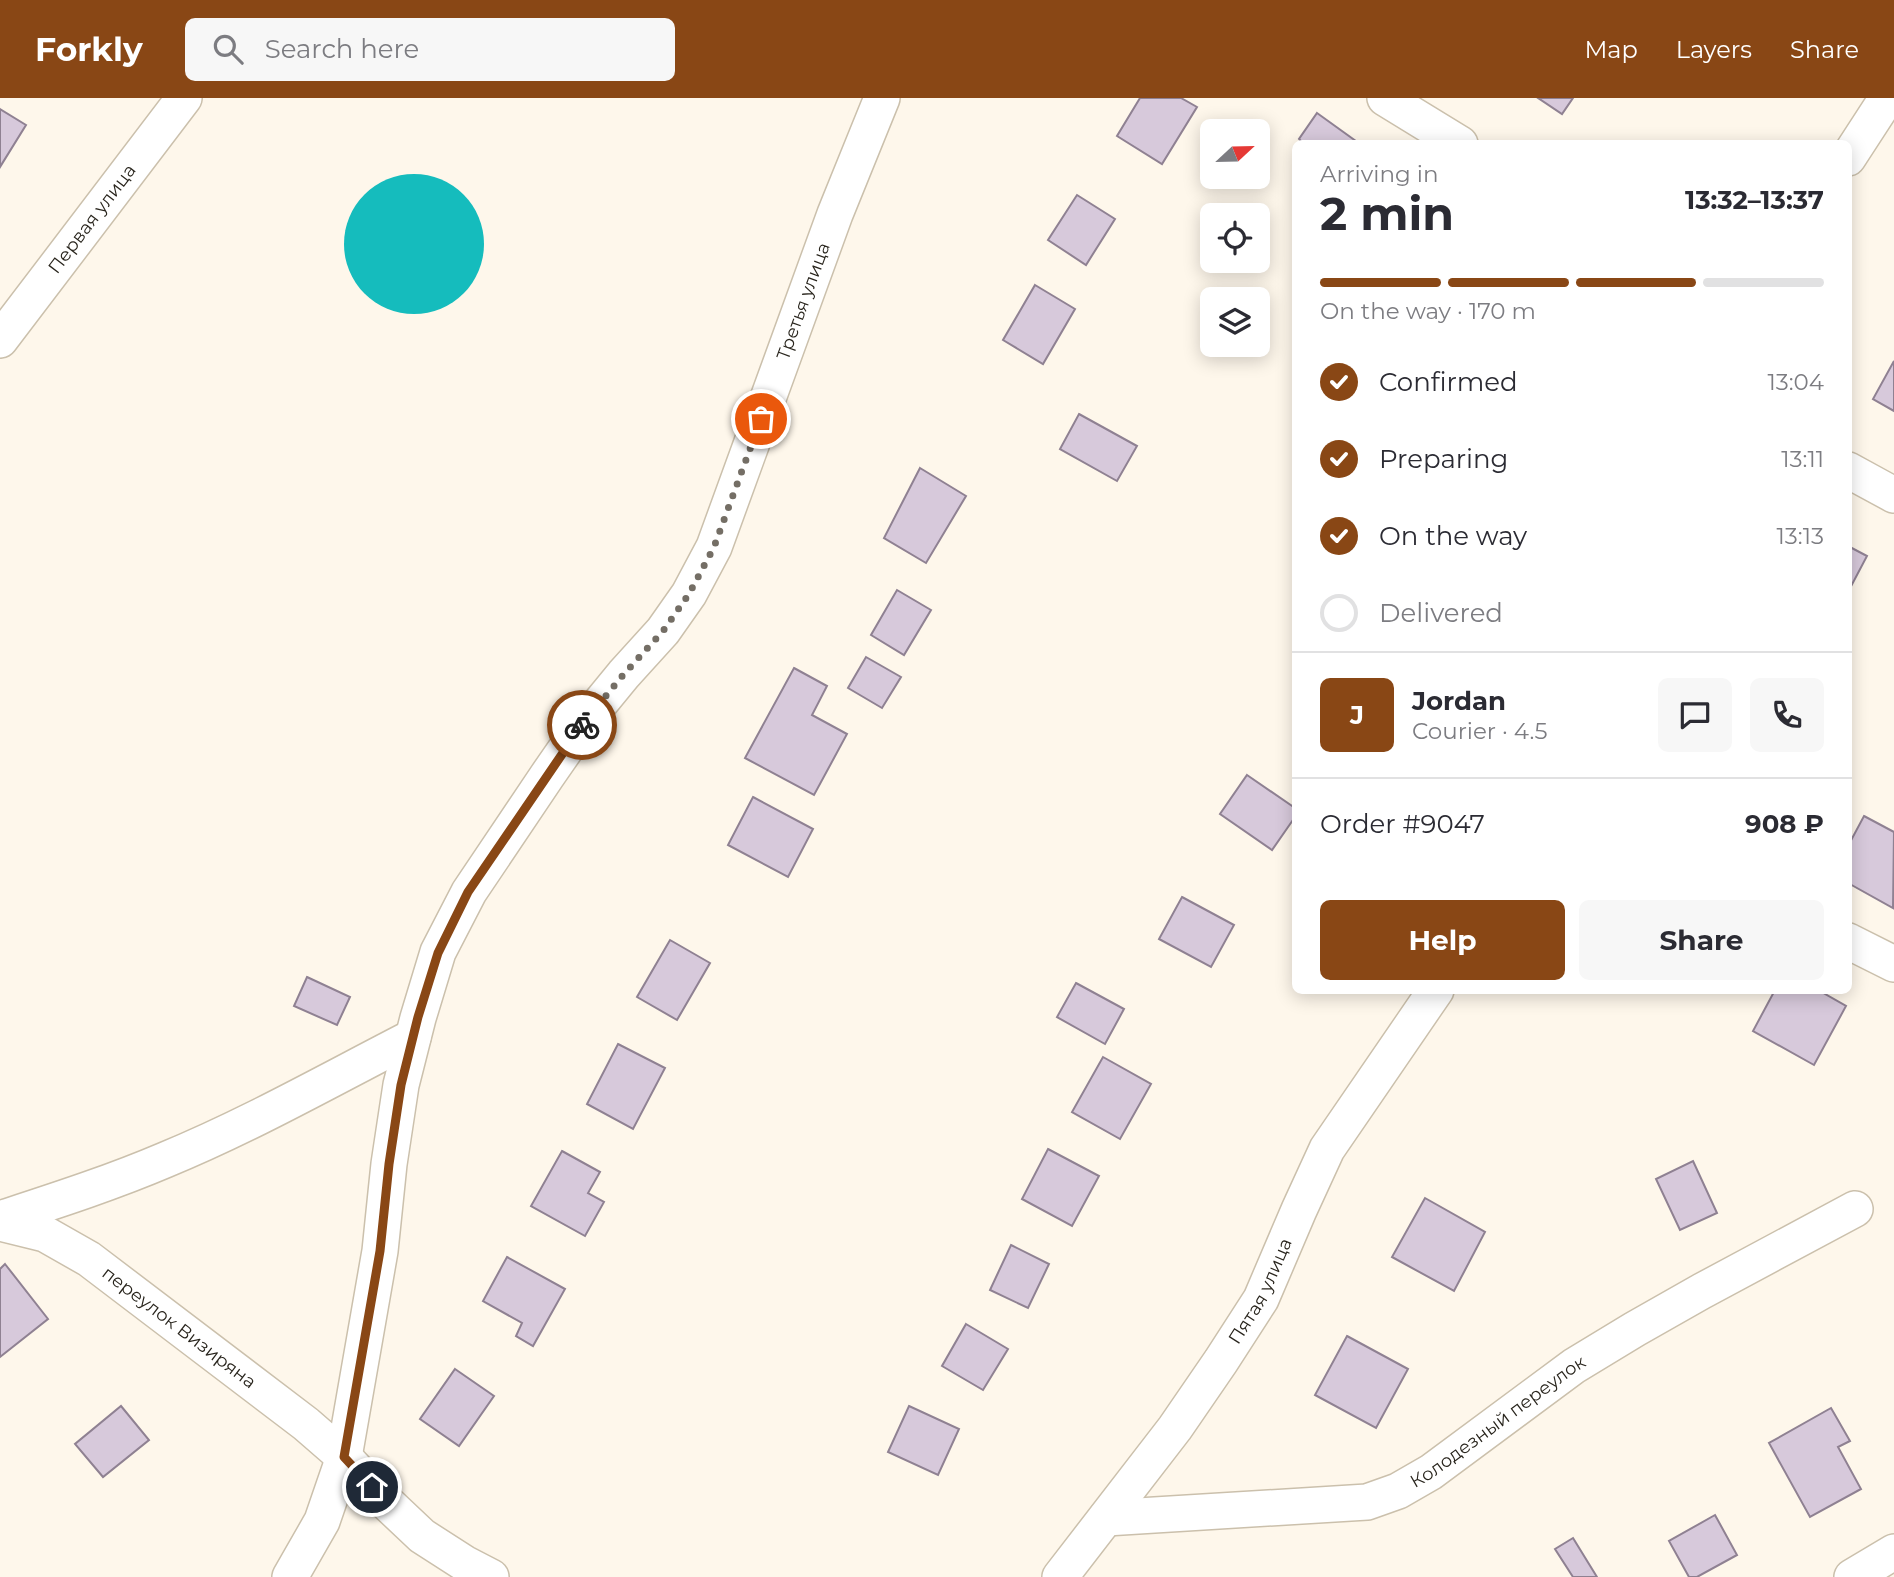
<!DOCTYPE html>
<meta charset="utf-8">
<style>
:root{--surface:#fff;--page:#f7f7f7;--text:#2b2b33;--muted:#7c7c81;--line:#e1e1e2;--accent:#894715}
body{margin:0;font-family:Montserrat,sans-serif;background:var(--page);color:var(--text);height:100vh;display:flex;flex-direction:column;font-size:26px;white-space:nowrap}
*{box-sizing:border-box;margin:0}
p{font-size:23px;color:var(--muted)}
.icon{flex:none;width:38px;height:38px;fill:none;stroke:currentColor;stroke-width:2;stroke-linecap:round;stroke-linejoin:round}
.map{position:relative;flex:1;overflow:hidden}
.drawer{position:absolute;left:1292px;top:42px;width:560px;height:854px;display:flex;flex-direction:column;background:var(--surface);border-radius:10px;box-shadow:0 4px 18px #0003}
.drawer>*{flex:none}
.needle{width:46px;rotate:68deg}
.fabs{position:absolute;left:1200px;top:21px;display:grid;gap:14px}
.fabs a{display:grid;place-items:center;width:70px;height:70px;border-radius:10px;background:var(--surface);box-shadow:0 4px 18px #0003;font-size:35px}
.pin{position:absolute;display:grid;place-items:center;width:60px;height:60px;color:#fff;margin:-30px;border:4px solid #fff;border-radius:50%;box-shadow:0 2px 7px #0007}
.courier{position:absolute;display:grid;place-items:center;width:70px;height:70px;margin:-35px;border:5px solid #894715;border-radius:50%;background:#fff;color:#222;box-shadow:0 2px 9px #0007}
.summary em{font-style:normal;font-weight:700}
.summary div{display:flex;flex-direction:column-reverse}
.summary{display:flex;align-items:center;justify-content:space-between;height:119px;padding:0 28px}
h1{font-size:46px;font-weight:700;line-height:52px}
.bar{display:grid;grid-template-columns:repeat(4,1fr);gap:10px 7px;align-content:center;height:84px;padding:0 28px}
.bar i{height:9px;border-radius:5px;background:var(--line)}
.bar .selected{background:var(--accent)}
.bar p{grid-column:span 4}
.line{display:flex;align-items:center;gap:18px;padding:0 28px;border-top:2px solid var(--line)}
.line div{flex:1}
.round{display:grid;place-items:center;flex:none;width:74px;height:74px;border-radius:10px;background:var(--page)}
ol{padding:0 28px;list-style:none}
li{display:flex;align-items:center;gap:21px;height:77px}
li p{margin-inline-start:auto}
li .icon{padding:7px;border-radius:50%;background:var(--accent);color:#fff;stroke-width:4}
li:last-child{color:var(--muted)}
li i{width:38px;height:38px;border:4px solid var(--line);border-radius:50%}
.button{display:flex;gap:14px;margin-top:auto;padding:14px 28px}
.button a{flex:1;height:80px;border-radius:10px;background:var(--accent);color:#fff;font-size:28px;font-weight:700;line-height:80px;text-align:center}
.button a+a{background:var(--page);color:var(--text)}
header{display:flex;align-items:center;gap:42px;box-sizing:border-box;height:98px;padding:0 35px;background:var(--accent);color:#fff}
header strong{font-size:33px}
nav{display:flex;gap:38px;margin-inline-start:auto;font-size:24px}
.search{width:490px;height:63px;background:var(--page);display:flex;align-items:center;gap:18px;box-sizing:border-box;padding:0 24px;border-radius:10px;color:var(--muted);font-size:26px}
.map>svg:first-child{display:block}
.water{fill:#15bcbd}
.building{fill:#d7c9db;stroke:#8f8192;stroke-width:2}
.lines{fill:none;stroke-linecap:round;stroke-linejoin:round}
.minor-casing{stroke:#cbc0ac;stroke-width:38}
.minor{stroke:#fff;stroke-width:35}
.done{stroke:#746e65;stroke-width:7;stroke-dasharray:0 12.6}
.route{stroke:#894715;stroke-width:9}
.labels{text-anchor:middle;stroke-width:6;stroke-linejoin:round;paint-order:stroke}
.street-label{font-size:18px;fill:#29251d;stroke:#fff}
</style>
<header>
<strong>Forkly</strong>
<div class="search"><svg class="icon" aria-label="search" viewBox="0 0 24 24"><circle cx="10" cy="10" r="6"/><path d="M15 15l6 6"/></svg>Search here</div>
<nav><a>Map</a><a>Layers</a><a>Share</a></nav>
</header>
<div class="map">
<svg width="1894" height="1479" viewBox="0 0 1894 1479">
<rect width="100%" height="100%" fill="#fef7eb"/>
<circle class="water" cx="414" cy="146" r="70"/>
<g class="building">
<polygon points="1140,0 1181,0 1197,9 1162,66 1117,38"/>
<polygon points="1538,0 1573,0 1562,16"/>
<polygon points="0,11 26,27 0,69"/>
<polygon points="1317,15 1360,46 1304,46 1299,41"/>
<polygon points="1077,97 1115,121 1086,167 1048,142"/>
<polygon points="1035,187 1075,211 1043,266 1003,242"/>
<polygon points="1894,263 1894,313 1873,301"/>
<polygon points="1079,316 1137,348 1117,383 1060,351"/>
<polygon points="920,370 966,398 926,465 884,440"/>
<polygon points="1848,448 1867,458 1848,494"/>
<polygon points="897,492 931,512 904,557 871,537"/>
<polygon points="866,559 901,579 882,610 848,590"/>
<polygon points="794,570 827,588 812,617 847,636 814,697 745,660"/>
<polygon points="1247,677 1295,710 1295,719 1272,752 1220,716"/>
<polygon points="753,699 813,731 788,779 728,747"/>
<polygon points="1864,718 1894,734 1893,810 1848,785 1848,748"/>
<polygon points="1182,799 1234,827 1211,869 1159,841"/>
<polygon points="670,842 710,865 677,922 637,899"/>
<polygon points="307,879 350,899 337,927 294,908"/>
<polygon points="1076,885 1124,911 1105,946 1057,919"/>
<polygon points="1775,892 1818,892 1846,908 1814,967 1753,933"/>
<polygon points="618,946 665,970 633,1031 587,1006"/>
<polygon points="1103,959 1151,986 1120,1041 1072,1014"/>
<polygon points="1048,1051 1099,1078 1072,1128 1022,1101"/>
<polygon points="562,1053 600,1074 588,1095 604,1104 585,1138 531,1108"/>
<polygon points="1693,1063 1717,1115 1680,1132 1656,1081"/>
<polygon points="1425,1100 1485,1134 1454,1193 1392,1159"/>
<polygon points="1011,1147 1049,1166 1028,1210 990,1192"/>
<polygon points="507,1159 565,1191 533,1248 516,1238 522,1225 483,1203"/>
<polygon points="5,1166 48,1221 0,1259 0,1171"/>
<polygon points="966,1226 1008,1251 983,1292 942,1268"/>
<polygon points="1347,1238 1408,1271 1376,1330 1315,1297"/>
<polygon points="455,1271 494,1298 459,1348 420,1321"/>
<polygon points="121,1308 149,1342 103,1379 75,1346"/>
<polygon points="909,1308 959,1331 938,1377 888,1354"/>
<polygon points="1831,1310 1850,1343 1838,1349 1861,1391 1810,1419 1769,1345"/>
<polygon points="1715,1417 1737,1457 1697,1479 1689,1479 1669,1443"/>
<polygon points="1573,1440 1597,1479 1573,1479 1555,1451"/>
</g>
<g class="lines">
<g class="minor-casing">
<g id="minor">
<polyline points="1385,0 1460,46"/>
<polyline points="1848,60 1887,0"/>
<path id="s1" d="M0,242L184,0"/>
<polyline points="1848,372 1894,397"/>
<polyline points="1848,843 1894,866"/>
<path d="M0,1121C55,1103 111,1085 165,1062C250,1027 331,981 413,939"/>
<path id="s2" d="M0,1125L45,1136L89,1161L306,1326L344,1359L386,1404L422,1438L464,1465L491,1479"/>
<path id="s3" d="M1106,1420L1367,1404L1398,1393L1431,1374L1574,1268L1635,1231L1702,1193L1855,1111"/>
<path id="s4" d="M290,1479L322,1423L344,1359L380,1153L389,1066L401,987L418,920L438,854L469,794L547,678L583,626L624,576L663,533L689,496L714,449L835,116L882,0"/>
<path id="s5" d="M1060,1479L1175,1330L1221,1263L1261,1201L1299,1112L1327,1051L1436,892"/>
<polyline points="1852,1479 1894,1454"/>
</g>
</g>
<use href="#minor" class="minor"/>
</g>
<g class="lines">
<polyline class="done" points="582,627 624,576 663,533 689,496 714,449 761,321"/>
<polyline class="route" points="372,1389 344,1359 380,1153 389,1066 401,987 418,919 438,855 468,794 582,627"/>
</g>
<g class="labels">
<g class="street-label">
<text dy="6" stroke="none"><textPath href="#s1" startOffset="152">Первая улица</textPath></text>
<text dy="6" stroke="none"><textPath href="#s4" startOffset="1400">Третья улица</textPath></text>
<text dy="6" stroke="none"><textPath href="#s5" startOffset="350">Пятая улица</textPath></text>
<text dy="6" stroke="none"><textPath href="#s2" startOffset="210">переулок Визиряна</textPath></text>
<text dy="6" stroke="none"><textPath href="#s3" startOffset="416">Колодезный переулок</textPath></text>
</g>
</g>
</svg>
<div class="fabs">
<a><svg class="needle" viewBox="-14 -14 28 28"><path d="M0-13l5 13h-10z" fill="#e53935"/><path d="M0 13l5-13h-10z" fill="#7c7c81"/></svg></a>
<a><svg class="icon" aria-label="locate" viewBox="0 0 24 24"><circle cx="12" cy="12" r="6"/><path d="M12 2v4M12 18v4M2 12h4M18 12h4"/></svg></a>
<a><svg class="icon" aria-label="layers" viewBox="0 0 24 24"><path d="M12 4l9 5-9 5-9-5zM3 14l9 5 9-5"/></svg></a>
</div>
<div class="pin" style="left:761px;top:321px;background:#ea580c"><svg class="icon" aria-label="bag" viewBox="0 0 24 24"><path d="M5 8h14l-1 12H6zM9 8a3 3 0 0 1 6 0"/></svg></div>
<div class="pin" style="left:372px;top:1389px;background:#1f2937"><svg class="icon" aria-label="home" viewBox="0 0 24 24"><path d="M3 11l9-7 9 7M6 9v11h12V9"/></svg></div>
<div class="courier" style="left:582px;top:627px"><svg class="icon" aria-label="bike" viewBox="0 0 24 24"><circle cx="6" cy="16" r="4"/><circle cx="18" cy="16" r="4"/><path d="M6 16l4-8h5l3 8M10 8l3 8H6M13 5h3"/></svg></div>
<section class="drawer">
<div class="summary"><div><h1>2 min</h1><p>Arriving in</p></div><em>13:32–13:37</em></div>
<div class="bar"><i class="selected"></i><i class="selected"></i><i class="selected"></i><i></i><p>On the way · 170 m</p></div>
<ol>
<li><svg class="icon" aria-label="check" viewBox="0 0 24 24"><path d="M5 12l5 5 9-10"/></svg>Confirmed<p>13:04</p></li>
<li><svg class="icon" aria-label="check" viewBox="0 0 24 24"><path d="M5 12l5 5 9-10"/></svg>Preparing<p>13:11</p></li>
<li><svg class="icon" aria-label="check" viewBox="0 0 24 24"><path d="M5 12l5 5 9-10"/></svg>On the way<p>13:13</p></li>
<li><i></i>Delivered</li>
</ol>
<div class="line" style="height:126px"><b class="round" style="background:var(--accent);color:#fff">J</b><div><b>Jordan</b><p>Courier · 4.5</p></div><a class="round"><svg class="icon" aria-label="chat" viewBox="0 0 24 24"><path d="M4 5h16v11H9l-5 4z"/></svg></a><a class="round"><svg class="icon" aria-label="phone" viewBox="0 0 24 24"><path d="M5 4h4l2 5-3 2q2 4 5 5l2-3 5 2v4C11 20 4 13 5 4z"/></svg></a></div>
<div class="line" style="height:91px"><div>Order #9047</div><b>908 ₽</b></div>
<div class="button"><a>Help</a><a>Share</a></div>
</section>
</div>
